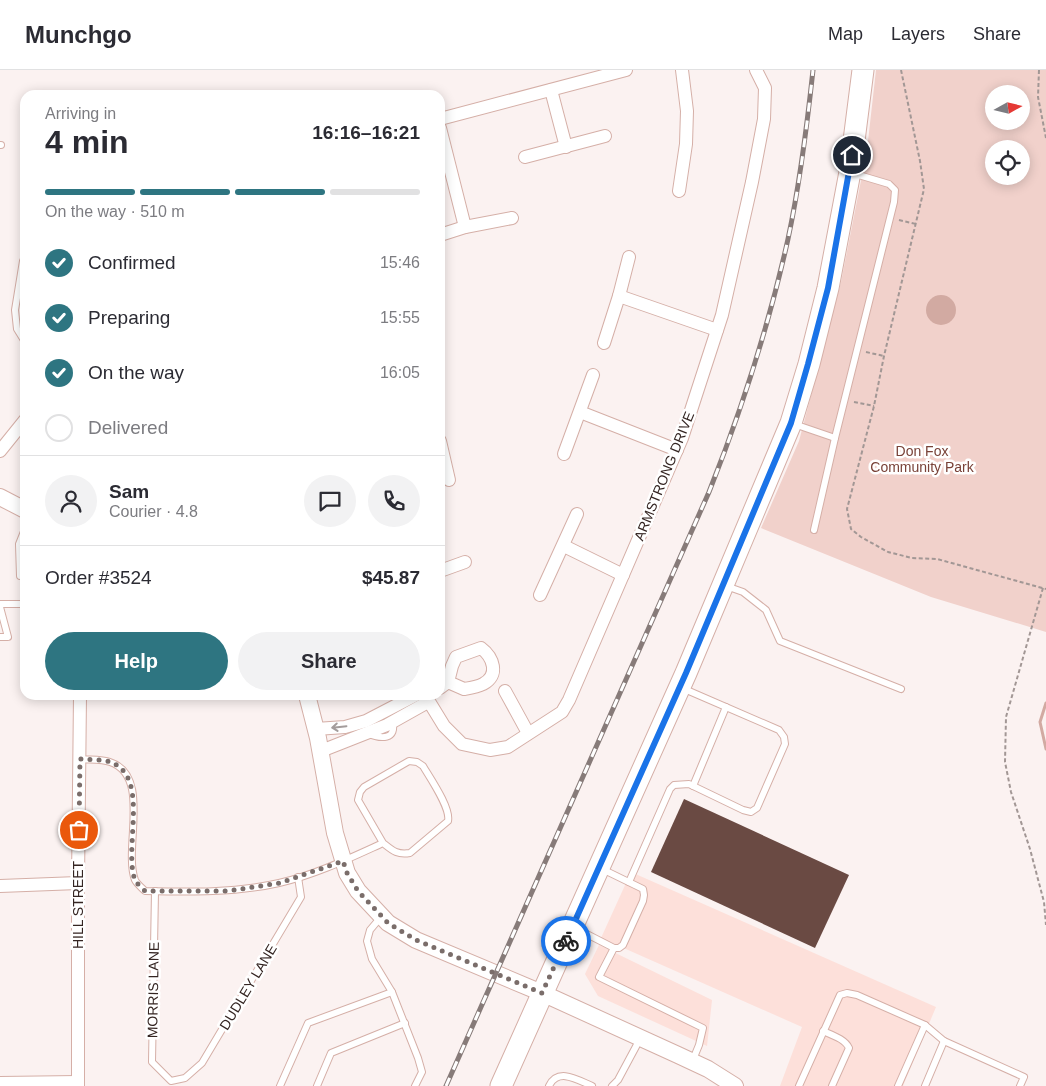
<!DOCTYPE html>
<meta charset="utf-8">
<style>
:root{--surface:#fff;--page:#f2f2f3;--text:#2b2b33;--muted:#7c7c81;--line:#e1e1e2;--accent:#2e7581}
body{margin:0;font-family:Helvetica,sans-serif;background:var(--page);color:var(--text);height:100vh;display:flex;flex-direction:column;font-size:19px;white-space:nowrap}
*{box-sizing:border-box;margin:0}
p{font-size:16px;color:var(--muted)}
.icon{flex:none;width:28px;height:28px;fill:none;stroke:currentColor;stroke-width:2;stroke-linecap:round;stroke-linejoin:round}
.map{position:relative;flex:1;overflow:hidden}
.panel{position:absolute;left:20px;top:20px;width:425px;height:610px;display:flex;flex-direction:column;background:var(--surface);border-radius:15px;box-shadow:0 2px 12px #0003}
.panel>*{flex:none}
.needle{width:32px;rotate:82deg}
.fabs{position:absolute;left:985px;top:15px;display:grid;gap:10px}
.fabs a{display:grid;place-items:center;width:45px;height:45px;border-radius:50%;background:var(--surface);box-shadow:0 2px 12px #0003;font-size:25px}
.pin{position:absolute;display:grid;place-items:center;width:42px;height:42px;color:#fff;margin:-21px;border:2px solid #fff;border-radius:50%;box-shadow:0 1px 5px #0007}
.courier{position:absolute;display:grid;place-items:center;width:50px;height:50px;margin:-25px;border:4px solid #1a73e8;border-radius:50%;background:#fff;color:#222;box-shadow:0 1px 6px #0007}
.summary em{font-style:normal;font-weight:600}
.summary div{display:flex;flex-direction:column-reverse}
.summary{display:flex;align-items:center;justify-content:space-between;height:85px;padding:0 25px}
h1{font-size:32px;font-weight:600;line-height:38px}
.bar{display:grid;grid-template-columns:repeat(4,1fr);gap:8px 5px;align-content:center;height:60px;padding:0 25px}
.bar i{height:6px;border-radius:4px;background:var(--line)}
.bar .selected{background:var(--accent)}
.bar p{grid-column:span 4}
.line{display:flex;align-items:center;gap:12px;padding:0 25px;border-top:1px solid var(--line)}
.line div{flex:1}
.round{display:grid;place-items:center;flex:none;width:52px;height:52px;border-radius:26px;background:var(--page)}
ol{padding:0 25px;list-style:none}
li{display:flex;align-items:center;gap:15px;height:55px}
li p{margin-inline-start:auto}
li .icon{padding:5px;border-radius:50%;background:var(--accent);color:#fff;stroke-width:4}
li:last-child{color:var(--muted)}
li i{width:28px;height:28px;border:2px solid var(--line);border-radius:50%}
.button{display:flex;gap:10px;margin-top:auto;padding:10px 25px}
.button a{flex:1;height:58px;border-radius:30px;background:var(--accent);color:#fff;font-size:20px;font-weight:600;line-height:58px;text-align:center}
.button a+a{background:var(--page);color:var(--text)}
header{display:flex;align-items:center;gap:30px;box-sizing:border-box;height:70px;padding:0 25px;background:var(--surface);border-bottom:1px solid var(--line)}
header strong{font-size:24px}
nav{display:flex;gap:28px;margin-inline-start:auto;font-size:18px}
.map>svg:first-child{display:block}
.built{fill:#fde0da}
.green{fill:#f1d1cb;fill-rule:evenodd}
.water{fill:#d2aaa2}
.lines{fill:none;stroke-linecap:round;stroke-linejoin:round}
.stream{stroke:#d2aaa2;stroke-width:3}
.building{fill:#6a4a43}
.service-casing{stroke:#d5afa7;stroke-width:8}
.minor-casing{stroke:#d5afa7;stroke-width:14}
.tertiary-casing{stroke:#d5afa7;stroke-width:18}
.primary-casing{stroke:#d5afa7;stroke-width:23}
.path{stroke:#a29795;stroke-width:2;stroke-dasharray:4 2.5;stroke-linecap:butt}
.service{stroke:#fff;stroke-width:6}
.minor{stroke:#fff;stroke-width:12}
.tertiary{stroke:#fff;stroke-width:16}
.primary{stroke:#fff;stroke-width:21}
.rail-casing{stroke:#877b79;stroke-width:5}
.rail{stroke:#fff;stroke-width:3;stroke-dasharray:9;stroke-linecap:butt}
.oneway{stroke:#a49d9c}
.done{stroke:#7a6d6a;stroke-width:5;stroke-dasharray:0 9}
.route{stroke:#1a73e8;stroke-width:6}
.labels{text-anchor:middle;stroke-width:5;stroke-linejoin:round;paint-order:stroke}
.park-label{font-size:14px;fill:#794238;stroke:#fff}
.street-label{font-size:14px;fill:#342522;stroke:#fff}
</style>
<header>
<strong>Munchgo</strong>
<nav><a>Map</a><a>Layers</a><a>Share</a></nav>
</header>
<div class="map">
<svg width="1046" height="1016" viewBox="0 0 1046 1016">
<rect width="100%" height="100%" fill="#fbf2f1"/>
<g class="built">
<polygon points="631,802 936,937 903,1016 780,1016 802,957 601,868"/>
<polygon points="599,875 712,930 707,976 598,926 585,904"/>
</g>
<path class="green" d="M876,0H1046V562L931,527L761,458L799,371L841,212L867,80ZM994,24H1021V51H994ZM994,79H1021V106H994Z"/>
<circle class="water" cx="941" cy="240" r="15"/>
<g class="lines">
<polyline class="stream" points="1046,633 1040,652 1046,679"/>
</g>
<polygon class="building" points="684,729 849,805 815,878 651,802"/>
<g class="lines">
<g class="service-casing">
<g id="service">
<polyline points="0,75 1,75"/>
<polyline points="23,191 15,240 17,259 25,272"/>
<polyline points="794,354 835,368"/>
<polyline points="25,459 19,474 20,506 25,506"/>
<polyline points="814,460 835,368 894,132 895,120 889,114 852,103"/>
<polyline points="726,516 743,522 766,540 780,571 901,619"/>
<polyline points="0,534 25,534"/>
<polyline points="0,537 8,567 0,567"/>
<path d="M367,663C380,669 398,671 392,650"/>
<path d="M80,689C89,690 102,689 110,692C152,706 123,778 135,810C137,814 142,818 145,821C190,822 235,823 279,813C315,805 350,788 383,773C393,781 397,785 410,783L448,751C451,738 430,708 423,696L417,692L409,691L364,717L360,722L358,730L383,773"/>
<polyline points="693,716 726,637"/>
<polyline points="602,799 643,819 644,825 643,831 623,875 619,878 614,878"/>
<polyline points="629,812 670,719 674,715 689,714 743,740 751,742 757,738 785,674 784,667 779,660 682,618"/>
<polyline points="155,821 152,992 171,1011 185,1008 202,993 301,827 298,807"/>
<polyline points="381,847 370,860 367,871 372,889 392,922 418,988 422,1002 415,1016"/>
<polyline points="575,858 614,878 599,907 703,958 699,975 692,992"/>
<path d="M823,961C832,965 845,969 849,978L832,1016"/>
<polyline points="280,1016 308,953 392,922"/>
<polyline points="317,1016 331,983 405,953"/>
<path d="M549,1016C558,997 578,1010 592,1016"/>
<polyline points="612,1016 618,1010 640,969"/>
<polyline points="799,1016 840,925 847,923 857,925 925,955 944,971 1024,1007 1020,1016"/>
<polyline points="898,1016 925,955"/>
<polyline points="925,1016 944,971"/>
</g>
</g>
<g class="minor-casing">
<g id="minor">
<polyline points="551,20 566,77"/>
<polyline points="440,49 626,0"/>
<polyline points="440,58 465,157"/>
<polyline points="525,87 605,66"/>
<polyline points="679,121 686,74 687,41 682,0"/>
<polyline points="440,165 465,157 512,148"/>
<polyline points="619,226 717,260"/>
<polyline points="604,273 619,226 629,187"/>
<polyline points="580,342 677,380"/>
<polyline points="440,371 449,410"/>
<polyline points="0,381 25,350"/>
<polyline points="564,384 593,305"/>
<polyline points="564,476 623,505"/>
<polyline points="440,501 465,492"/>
<polyline points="540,525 577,444"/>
<path d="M440,618L448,612L452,596L456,587L481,578C493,587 500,605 483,614C477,617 470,618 464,619L448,612"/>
<polyline points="505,621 528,663"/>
<polyline points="425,625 444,656 462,674 490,680 508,677 562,642 569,630 682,368 722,245 752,112 764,49 765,18 756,0"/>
<polyline points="316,659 345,657 366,651 416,625"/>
<polyline points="321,681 387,655 428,632"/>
<polyline points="0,816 78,813"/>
<polyline points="0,1013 78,1012"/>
<polyline points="78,1016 78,813 80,625"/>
</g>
</g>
<g class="tertiary-casing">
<g id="tertiary">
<polyline points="0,427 25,440"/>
<polyline points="307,625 318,668 335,763 347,803 358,821 388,853 416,870 542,923 678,985 708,999 735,1016"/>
</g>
</g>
<g class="primary-casing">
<polyline id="primary" points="501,1016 686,603 791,353 809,294 828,218 850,102 863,0"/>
</g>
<g class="path">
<polyline points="901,0 920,91 924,119 884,286 874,336 847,439 851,459 861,467 888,482 912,488 937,489 1046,519"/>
<polyline points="1039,0 1038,27 1046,68"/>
<polyline points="899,150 916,154"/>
<polyline points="866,282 884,286"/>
<polyline points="854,332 874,336"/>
<polyline points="1043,518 1006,647 1005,692 1011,722 1030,779 1044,832 1046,855"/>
</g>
<use href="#service" class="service"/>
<use href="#minor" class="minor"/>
<use href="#tertiary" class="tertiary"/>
<use href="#primary" class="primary"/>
<g class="rail-casing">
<path id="rail" d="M446,1016L709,422C742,339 769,255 788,169C800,113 807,56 813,0"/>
</g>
<use href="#rail" class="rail"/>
</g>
<defs><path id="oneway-shaft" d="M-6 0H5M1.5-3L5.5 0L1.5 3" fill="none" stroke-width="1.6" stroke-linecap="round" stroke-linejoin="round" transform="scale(1.25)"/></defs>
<use class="oneway" href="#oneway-shaft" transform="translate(339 657) rotate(174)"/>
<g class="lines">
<path class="done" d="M79,760L80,689C89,690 102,689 110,692C151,706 123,778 135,810C137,814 142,818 145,821H228L280,813L343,791L347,803L358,821L388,853L416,870L542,923L566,871"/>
<polyline class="route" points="566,871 686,603 791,353 808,294 828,218 852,85"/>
</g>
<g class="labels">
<g class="park-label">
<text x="922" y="386">Don Fox<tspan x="922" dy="16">Community Park</tspan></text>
</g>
<g class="street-label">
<text transform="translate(664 406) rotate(-68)" y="5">ARMSTRONG DRIVE</text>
<text transform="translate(78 835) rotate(-90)" y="5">HILL STREET</text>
<text transform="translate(248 917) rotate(-59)" y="5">DUDLEY LANE</text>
<text transform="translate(153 920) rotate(-89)" y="5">MORRIS LANE</text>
</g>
</g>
</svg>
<div class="fabs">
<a><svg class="needle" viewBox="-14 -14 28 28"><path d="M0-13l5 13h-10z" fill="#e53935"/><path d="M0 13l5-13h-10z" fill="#7c7c81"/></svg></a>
<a><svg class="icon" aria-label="locate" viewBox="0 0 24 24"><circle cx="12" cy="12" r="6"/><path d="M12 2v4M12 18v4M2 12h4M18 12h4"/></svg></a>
</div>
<div class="pin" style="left:79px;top:760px;background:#ea580c"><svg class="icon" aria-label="bag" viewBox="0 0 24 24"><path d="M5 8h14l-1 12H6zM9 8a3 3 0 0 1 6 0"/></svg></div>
<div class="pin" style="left:852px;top:85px;background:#1f2937"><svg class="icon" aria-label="home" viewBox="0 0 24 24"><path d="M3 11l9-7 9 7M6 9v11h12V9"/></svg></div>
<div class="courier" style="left:566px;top:871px"><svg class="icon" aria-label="bike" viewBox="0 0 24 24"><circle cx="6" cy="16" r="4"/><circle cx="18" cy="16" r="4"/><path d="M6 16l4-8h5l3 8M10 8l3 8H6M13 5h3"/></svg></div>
<section class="panel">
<div class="summary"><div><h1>4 min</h1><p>Arriving in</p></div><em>16:16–16:21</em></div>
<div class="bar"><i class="selected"></i><i class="selected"></i><i class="selected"></i><i></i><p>On the way · 510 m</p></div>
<ol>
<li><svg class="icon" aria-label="check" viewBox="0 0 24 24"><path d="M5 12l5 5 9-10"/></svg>Confirmed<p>15:46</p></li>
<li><svg class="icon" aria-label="check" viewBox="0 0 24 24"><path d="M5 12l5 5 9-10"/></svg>Preparing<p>15:55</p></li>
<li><svg class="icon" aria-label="check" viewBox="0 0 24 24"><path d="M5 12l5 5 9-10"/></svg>On the way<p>16:05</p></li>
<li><i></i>Delivered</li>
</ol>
<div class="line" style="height:90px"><a class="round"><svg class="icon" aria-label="person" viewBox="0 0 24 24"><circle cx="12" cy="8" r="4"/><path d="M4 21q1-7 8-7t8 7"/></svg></a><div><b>Sam</b><p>Courier · 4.8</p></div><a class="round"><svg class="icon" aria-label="chat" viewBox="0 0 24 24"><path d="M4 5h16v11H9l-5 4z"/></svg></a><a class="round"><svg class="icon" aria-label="phone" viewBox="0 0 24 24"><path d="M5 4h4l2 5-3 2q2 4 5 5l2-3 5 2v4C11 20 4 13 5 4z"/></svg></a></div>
<div class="line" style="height:65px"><div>Order #3524</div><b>$45.87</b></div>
<div class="button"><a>Help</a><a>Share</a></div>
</section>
</div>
